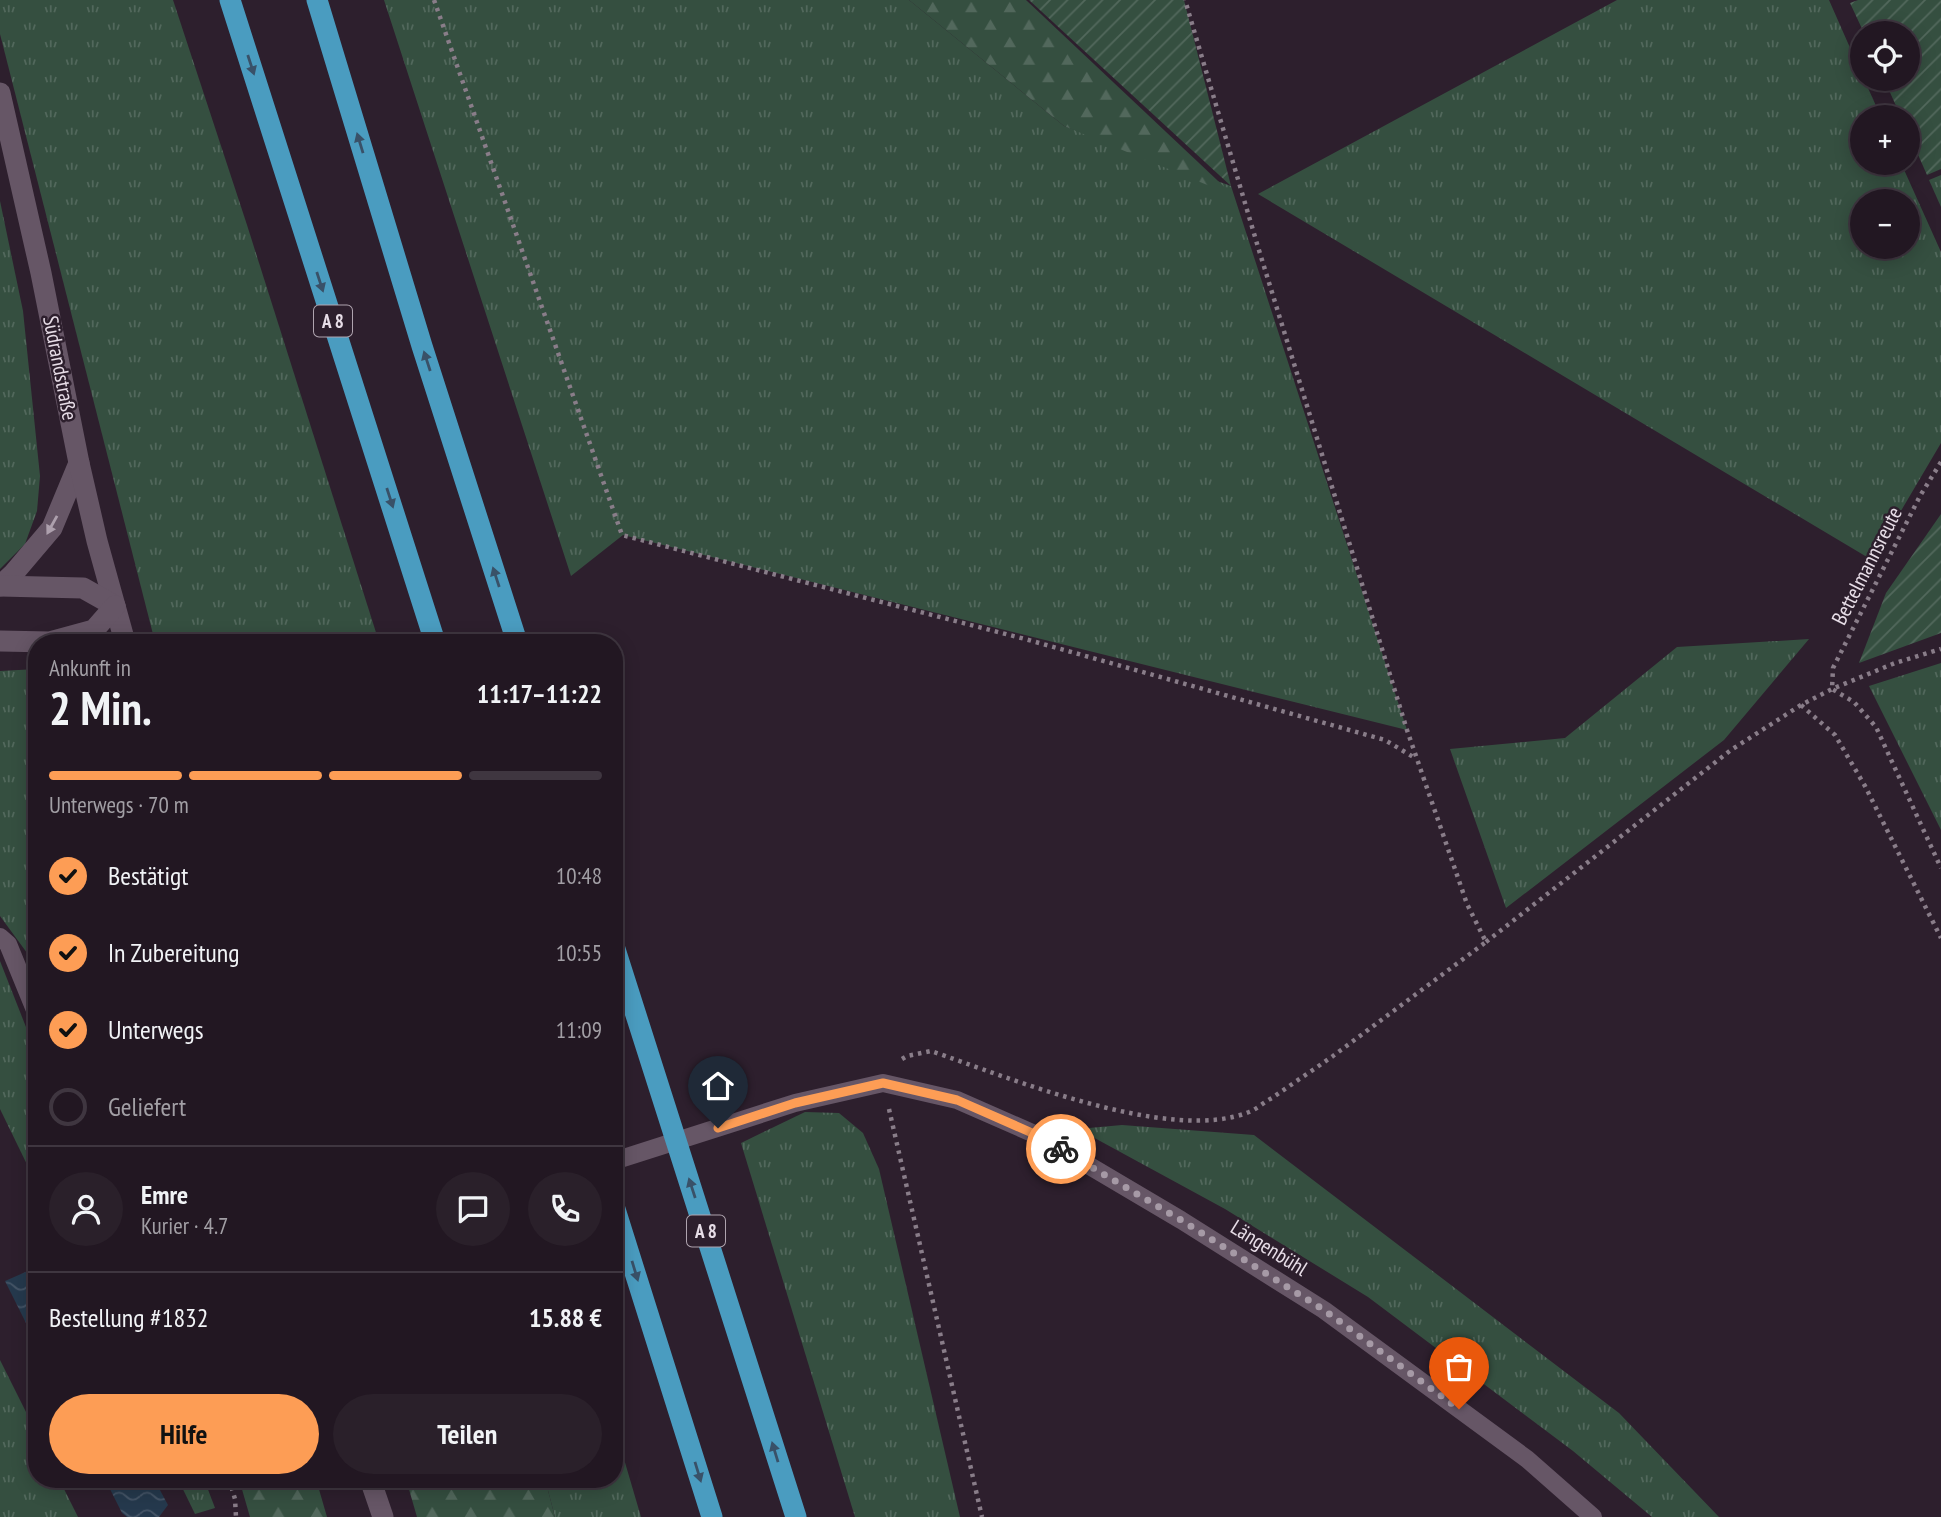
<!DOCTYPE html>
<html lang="de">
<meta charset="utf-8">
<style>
:root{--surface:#221722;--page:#2a202a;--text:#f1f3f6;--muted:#a29fa5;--line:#3f3640;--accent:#fd9d55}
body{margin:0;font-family:"PT Sans Narrow",sans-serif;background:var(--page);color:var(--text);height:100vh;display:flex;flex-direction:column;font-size:26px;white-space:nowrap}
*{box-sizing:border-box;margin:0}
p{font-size:23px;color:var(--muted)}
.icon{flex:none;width:38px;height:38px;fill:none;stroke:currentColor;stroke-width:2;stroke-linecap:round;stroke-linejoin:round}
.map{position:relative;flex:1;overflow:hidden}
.details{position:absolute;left:28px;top:634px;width:595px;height:854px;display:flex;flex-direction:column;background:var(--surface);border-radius:28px;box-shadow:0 4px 18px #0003,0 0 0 2px var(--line)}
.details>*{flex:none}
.controls{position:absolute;left:1850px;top:21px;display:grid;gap:14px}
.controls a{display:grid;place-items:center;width:70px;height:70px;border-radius:50%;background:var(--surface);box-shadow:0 4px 18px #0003,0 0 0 2px var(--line);font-size:35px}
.pin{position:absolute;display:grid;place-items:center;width:60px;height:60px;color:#fff;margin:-72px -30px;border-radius:50% 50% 50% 0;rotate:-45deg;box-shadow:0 0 7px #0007}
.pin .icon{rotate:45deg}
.courier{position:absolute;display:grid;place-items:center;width:70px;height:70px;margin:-35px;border:5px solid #fd9d55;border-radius:50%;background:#fff;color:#222;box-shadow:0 2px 9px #0007}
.head em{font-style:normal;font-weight:800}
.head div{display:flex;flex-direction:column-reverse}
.head{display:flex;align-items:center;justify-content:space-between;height:119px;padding:0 21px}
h1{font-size:46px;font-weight:800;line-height:52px}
.bar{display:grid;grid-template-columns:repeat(4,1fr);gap:10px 7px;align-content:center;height:84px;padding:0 21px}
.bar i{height:9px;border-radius:5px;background:var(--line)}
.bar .current{background:var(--accent)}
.bar p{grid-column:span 4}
.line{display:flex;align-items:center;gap:18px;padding:0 21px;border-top:2px solid var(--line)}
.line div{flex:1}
.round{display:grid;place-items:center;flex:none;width:74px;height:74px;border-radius:37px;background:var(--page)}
ol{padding:0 21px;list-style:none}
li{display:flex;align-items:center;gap:21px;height:77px}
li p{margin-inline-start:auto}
li .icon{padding:7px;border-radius:50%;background:var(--accent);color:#111;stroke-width:4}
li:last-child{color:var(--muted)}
li i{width:38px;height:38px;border:4px solid var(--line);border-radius:50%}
.primary-button{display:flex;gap:14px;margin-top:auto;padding:14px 21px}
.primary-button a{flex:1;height:80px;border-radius:42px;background:var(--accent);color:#111;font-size:28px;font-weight:800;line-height:80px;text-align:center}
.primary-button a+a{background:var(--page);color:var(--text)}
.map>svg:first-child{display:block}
.grass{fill:url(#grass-tufts);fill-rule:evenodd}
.forest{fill:url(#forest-firs)}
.garden{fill:url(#garden-furrows)}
.water{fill:url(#water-waves)}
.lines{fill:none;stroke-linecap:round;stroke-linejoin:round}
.path{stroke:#897d89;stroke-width:4.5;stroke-dasharray:3.5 5;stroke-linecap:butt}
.service{stroke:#665666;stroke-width:18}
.tertiary{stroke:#665666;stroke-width:21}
.secondary{stroke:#665666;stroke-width:21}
.motorway{stroke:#4a9cc0;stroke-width:21}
.oneway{fill:#395168}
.oneway2{fill:#ada0ad}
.done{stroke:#a69aa6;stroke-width:7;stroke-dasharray:0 12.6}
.route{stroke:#fd9d55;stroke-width:9}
.labels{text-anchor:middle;stroke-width:5;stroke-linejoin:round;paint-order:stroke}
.shield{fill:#2d1f2d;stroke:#afa4af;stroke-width:2}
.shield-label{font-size:19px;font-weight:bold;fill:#e7dde7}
.street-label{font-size:21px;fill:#e7dde7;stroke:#2d1f2d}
</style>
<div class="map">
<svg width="1941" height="1517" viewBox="0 0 1941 1517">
<defs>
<pattern id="grass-tufts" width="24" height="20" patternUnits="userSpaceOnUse" patternTransform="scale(1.75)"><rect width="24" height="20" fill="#354f40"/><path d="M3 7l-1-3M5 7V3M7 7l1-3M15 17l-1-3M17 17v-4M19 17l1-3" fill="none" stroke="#52685c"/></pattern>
<pattern id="forest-firs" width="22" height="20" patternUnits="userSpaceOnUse" patternTransform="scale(1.75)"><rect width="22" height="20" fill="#354f40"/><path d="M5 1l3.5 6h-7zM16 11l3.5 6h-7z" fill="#52685c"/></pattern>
<pattern id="garden-furrows" width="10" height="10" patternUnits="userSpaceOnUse" patternTransform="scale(1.75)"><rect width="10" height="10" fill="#354f40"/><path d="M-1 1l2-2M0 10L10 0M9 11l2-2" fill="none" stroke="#52685c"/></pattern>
<pattern id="water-waves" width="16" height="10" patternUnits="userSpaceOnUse" patternTransform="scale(1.75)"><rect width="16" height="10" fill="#25394d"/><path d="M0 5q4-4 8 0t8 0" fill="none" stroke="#455567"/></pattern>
</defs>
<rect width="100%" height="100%" fill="#2d1f2d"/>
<g class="grass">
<polygon points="0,0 173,0 247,225 379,642 155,642 0,34"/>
<polygon points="384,0 909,0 1064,126 1231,186 1407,730 623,535 571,576"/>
<path d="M1617,0H1829L1862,75V79H1864L1881,117H1862V163H1901L1941,252V443L1872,560L1258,194ZM1862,201H1908V247H1862Z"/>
<polygon points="1941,175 1941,207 1929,180"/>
<polygon points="0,201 23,311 40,476 37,511 25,544 0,569"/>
<polygon points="1809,639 1724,740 1506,908 1450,749 1565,738 1677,647"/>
<polygon points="1941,663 1941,830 1869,686"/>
<polygon points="37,669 37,977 30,957 0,916 0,671"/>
<polygon points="0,961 37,1055 37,1185 0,1109"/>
<polygon points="805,1112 839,1113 863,1133 879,1169 960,1517 855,1517 741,1143"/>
<polygon points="1122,1125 1254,1135 1619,1413 1719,1517 1652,1517 1573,1451 1368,1297 1225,1209 1078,1129"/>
<polygon points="0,1360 37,1434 37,1479 59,1479 78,1517 0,1517"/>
<polygon points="614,1425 641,1517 555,1517 545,1479 614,1479"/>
<polygon points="178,1479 204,1479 215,1508 195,1514"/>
</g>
<g class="forest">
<polygon points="909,0 1026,0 1234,196 1064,126"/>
<polygon points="239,1479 316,1479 327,1517 250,1517"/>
<polygon points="406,1479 545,1479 555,1517 417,1517"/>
</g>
<g class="garden">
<polygon points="1029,0 1184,0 1231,186"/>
<polygon points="1858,0 1941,0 1941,169 1927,175 1908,132 1908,117 1901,117 1884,79 1908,79 1908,33 1864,33 1850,3"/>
<polygon points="1941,514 1941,633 1859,663 1886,593"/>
</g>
<g class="water">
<polygon points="37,1267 37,1345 5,1281"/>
<polygon points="105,1479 154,1479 168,1505 159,1517 127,1517 122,1513"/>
</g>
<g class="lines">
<g class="path">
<polyline points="434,0 622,535 1025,639 1385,740 1415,758"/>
<polyline points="1941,462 1920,496 1833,668 1832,689 1854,702 1876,727 1941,868"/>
<polyline points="1801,705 1835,735 1865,786 1941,938"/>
<polyline points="1486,942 1731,750 1801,705 1832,689 1895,663 1941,649"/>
<path d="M902,1059L907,1056L931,1051C1010,1078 1170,1144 1249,1112C1257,1109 1264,1102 1272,1098C1292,1084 1313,1070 1333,1056C1384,1018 1435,980 1486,942L1467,904L1407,730L1258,247L1185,0"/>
<polyline points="889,1109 982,1517"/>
<polyline points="229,1479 235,1499 236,1517"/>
</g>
<g class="service">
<polyline points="0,937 8,944 37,1015"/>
<polyline points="614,1161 795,1103 883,1083 957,1100 1039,1136 1181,1220 1324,1310 1527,1459 1593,1517"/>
</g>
<polyline class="tertiary" points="0,586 13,574 52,528 79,463"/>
<g class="secondary">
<polyline points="0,93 41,273 79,463 97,541 125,642"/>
<polyline points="0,586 83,588 115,606"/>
<polyline points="0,641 50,642 94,630 115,606"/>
<polyline points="370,1479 383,1517"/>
</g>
<g class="motorway">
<polyline points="230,0 435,642"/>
<polyline points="317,0 422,346 517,642"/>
<polyline points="614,946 796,1517"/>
<polyline points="614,1206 712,1517"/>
</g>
</g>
<defs><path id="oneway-solid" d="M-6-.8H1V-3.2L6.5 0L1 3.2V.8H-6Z" transform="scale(1.75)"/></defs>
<g class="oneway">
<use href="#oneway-solid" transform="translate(251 65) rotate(72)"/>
<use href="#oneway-solid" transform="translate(360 143) rotate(-107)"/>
<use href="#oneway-solid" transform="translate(320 282) rotate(72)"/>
<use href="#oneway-solid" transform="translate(427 361) rotate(-108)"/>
<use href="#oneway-solid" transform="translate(390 498) rotate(72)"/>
<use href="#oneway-solid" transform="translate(496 577) rotate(-108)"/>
<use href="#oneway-solid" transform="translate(692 1188) rotate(-108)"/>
<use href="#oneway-solid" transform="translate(635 1271) rotate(73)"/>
<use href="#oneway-solid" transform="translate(775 1452) rotate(-107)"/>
<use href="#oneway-solid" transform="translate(698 1472) rotate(73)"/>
</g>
<use class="oneway2" href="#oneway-solid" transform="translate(52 525) rotate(119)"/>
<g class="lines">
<polyline class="done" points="1061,1149 1181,1220 1324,1310 1459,1409"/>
<polyline class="route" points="718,1128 795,1103 883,1083 957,1100 1039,1136 1061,1149"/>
</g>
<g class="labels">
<g class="shield">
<rect x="314" y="305.5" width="38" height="31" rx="5"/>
<rect x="687" y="1215.5" width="38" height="31" rx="5"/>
</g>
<g class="shield-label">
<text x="333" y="328">A 8</text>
<text x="706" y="1238">A 8</text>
</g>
<g class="street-label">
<text transform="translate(60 368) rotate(79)" y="7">Südrandstraße</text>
<text transform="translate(1867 566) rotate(-63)" y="7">Bettelmannsreute</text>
<text transform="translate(1269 1248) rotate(32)" y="7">Längenbühl</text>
</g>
</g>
</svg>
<div class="controls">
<a><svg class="icon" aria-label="locate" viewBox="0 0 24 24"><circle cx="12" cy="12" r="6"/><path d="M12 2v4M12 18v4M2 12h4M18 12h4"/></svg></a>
<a>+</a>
<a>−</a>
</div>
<div class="pin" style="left:1459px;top:1409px;background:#ea580c"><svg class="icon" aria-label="bag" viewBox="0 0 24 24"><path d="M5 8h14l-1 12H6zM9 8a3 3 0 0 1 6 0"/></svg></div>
<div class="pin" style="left:718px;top:1128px;background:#1f2937"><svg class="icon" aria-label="home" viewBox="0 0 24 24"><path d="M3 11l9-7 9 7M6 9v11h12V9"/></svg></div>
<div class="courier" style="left:1061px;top:1149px"><svg class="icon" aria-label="bike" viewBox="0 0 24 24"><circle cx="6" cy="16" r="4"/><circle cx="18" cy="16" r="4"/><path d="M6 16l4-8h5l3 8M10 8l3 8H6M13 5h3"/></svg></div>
<section class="details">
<div class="head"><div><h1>2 Min.</h1><p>Ankunft in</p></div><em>11:17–11:22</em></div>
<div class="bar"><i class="current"></i><i class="current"></i><i class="current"></i><i></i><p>Unterwegs · 70 m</p></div>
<ol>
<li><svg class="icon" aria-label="check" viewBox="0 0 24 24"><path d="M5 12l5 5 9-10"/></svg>Bestätigt<p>10:48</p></li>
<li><svg class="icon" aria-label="check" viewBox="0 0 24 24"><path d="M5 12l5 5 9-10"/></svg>In Zubereitung<p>10:55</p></li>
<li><svg class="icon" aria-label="check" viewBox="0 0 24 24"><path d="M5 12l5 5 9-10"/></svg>Unterwegs<p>11:09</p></li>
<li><i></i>Geliefert</li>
</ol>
<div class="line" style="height:126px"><a class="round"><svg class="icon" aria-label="person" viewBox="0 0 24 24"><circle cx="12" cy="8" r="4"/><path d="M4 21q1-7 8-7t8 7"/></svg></a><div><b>Emre</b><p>Kurier · 4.7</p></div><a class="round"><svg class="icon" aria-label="chat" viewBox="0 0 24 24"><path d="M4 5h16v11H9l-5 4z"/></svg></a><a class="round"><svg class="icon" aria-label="phone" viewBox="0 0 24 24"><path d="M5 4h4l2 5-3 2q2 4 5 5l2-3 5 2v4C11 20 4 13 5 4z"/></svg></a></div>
<div class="line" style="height:91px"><div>Bestellung #1832</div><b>15.88 €</b></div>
<div class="primary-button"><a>Hilfe</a><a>Teilen</a></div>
</section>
</div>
